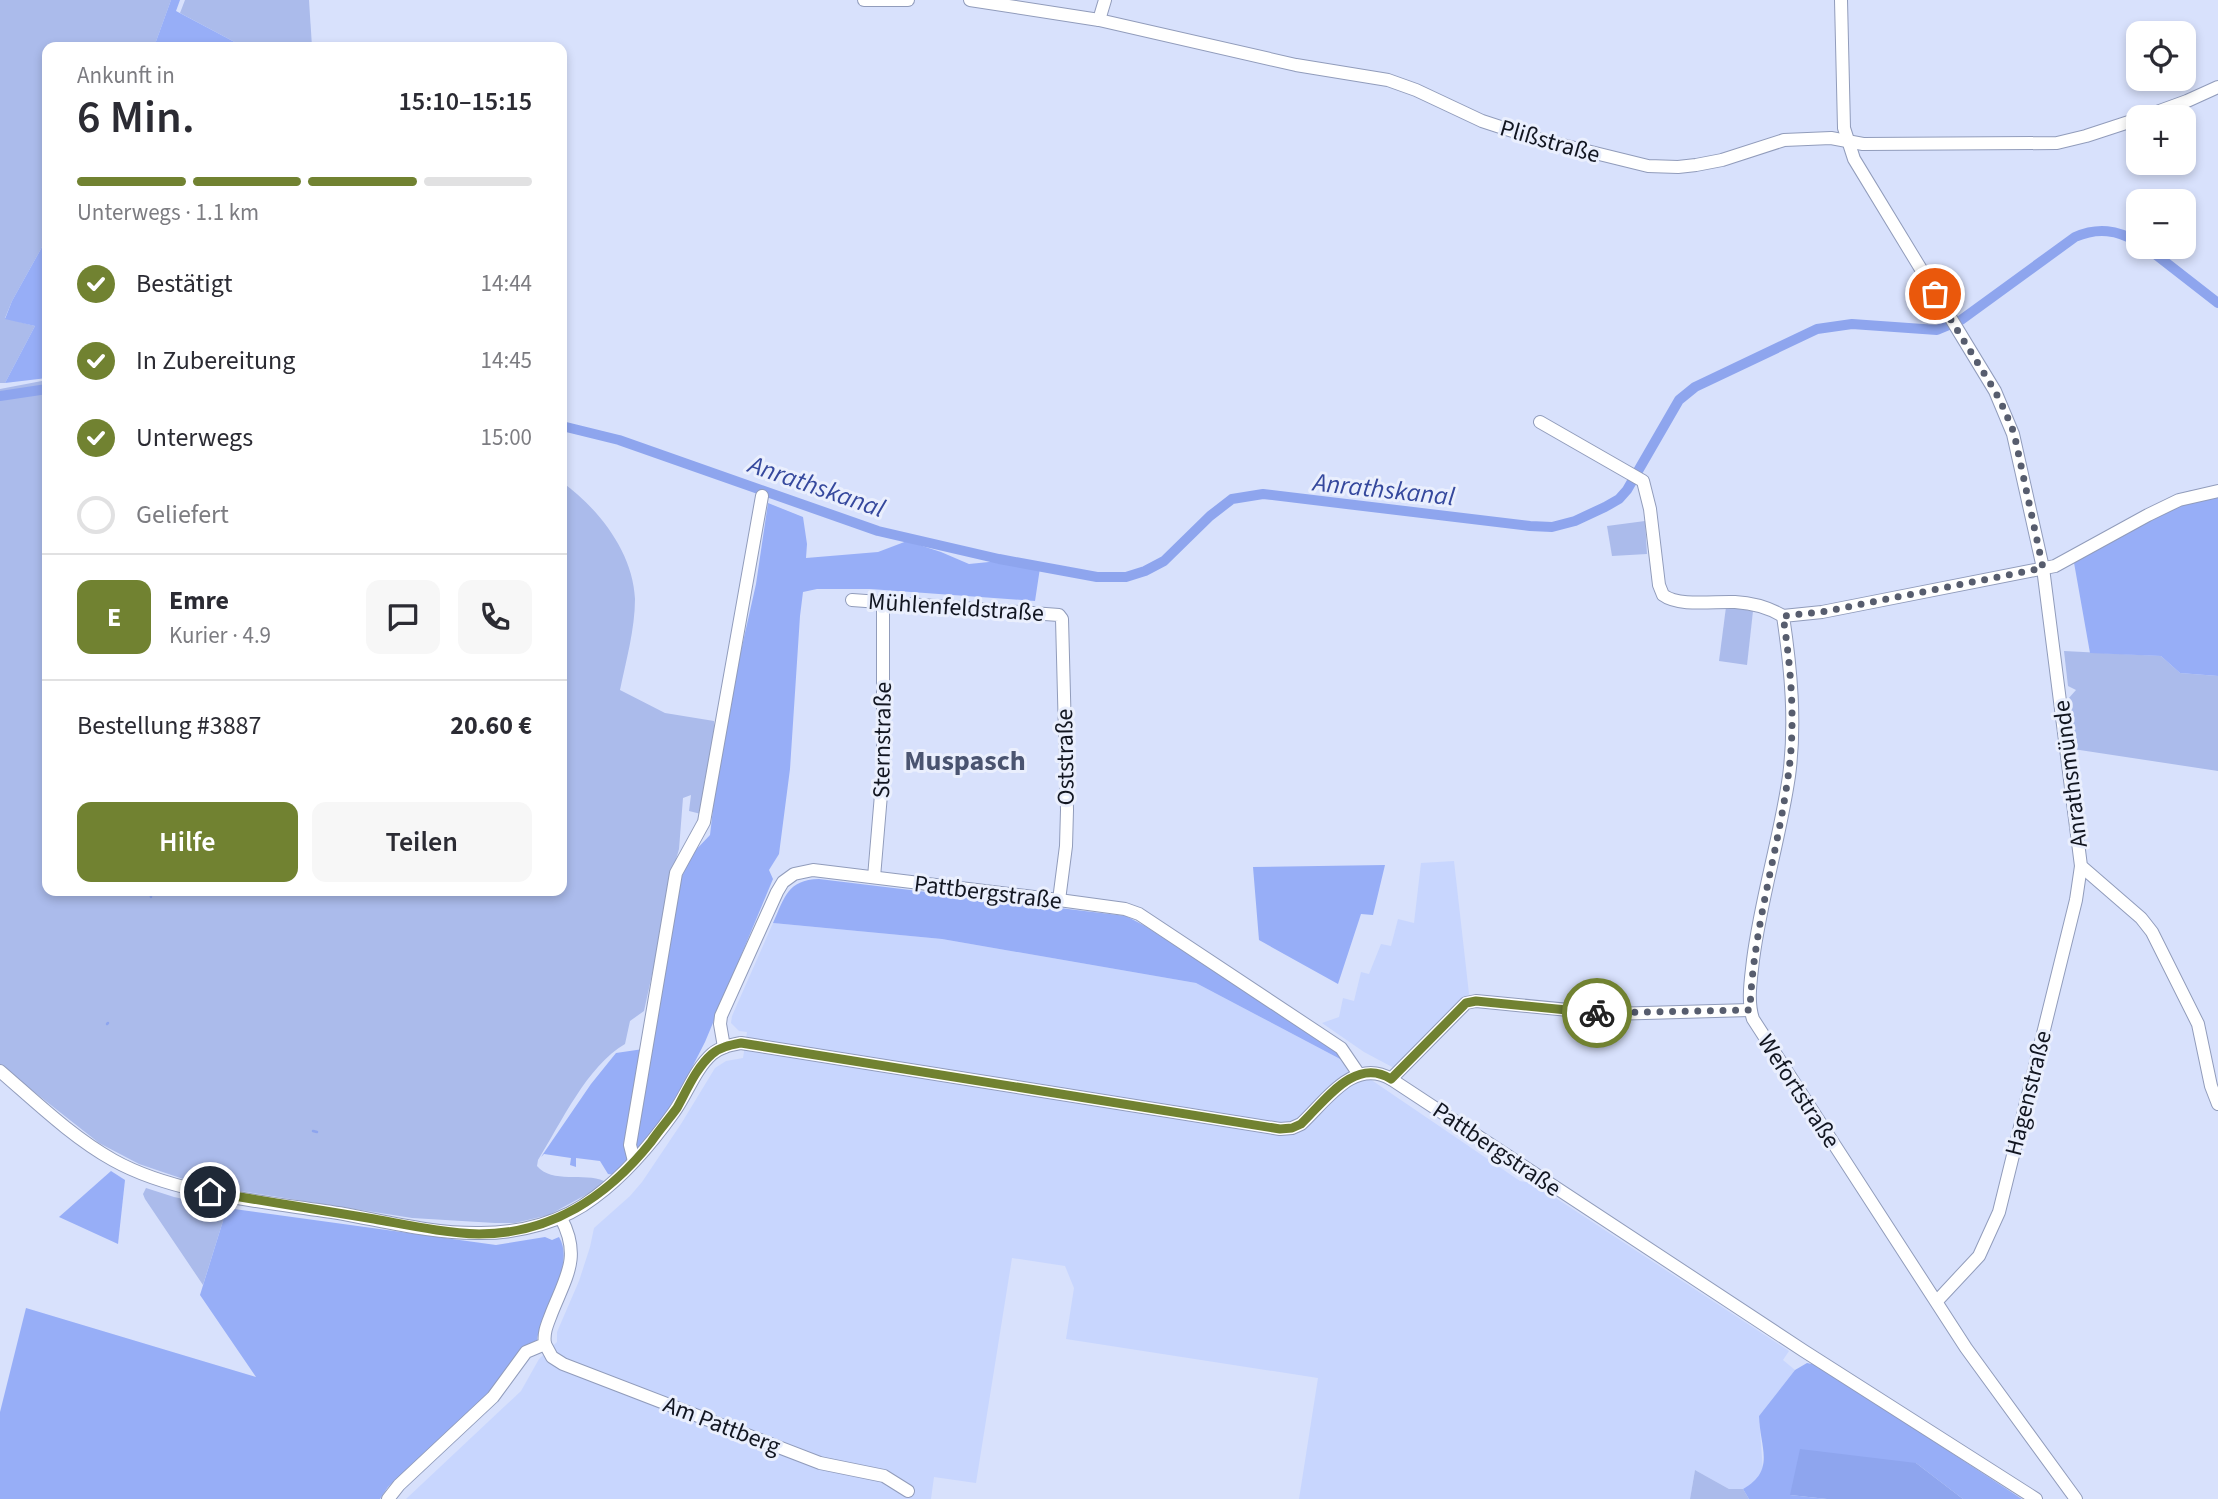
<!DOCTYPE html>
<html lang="de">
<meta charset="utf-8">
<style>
:root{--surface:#fff;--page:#f7f7f7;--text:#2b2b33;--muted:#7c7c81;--line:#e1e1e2;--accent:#718231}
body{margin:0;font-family:"Source Sans 3",sans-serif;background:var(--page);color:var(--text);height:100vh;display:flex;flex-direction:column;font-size:26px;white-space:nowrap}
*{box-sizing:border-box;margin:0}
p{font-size:23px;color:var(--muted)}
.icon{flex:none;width:38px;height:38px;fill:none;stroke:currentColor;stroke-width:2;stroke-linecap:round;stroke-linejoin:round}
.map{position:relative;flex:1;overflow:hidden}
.sheet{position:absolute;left:42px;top:42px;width:525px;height:854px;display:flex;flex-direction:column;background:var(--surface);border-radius:14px;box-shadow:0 4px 10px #0003}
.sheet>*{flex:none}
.fabs{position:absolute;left:2126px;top:21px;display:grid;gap:14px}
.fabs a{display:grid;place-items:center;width:70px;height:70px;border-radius:14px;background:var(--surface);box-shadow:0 4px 10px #0003;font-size:35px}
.pin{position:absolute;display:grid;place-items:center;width:60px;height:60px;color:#fff;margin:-30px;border:4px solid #fff;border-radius:50%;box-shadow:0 2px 7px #0007}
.courier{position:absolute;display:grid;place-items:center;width:70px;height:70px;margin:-35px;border:5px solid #718231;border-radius:50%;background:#fff;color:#222;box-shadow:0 2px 9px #0007}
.overview em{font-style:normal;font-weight:600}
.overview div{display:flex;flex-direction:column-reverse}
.overview{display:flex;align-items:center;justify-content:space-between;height:119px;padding:0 35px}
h1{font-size:46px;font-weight:600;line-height:52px}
.bar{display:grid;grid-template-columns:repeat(4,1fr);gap:10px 7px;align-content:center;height:84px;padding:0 35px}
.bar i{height:9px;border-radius:5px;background:var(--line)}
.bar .current{background:var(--accent)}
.bar p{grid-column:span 4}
.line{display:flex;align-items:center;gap:18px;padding:0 35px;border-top:2px solid var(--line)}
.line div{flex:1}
.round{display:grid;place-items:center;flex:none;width:74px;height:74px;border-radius:14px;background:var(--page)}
ol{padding:0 35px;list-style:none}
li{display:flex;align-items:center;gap:21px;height:77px}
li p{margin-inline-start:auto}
li .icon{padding:7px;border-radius:50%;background:var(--accent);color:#fff;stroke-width:4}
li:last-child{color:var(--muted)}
li i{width:38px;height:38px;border:4px solid var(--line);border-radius:50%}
.button{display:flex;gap:14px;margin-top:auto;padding:14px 35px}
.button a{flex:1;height:80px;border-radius:14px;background:var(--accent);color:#fff;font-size:28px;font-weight:600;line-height:80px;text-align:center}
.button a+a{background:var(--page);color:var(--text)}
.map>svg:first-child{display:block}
.built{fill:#c8d6fe}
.green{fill:#abbbeb}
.forest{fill:#97aef7}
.water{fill:#8ea5ee}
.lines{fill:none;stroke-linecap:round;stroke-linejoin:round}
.stream{stroke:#8ea5ee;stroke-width:2.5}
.canal{stroke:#8ea5ee;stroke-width:10}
.minor-casing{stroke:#919cbb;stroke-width:14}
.minor{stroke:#fff;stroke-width:12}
.done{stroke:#575d6e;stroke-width:7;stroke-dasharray:0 12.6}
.route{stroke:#718231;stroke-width:9}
.labels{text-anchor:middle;stroke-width:6;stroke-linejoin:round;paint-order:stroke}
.street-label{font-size:24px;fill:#121621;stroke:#eaeffd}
.water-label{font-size:26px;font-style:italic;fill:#35489d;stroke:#eaeffd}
.quarter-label{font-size:28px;font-weight:bold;fill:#4a5470;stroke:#eaeffd}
</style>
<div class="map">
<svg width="2218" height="1499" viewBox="0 0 2218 1499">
<rect width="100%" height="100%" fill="#d8e1fc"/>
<g class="built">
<polygon points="1454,861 1469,994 1394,1068 1364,1052 1322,1023 1339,1017 1343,998 1354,1001 1361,972 1369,974 1381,944 1391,946 1398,919 1414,923 1421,863"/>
<polygon points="773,923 942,939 1196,983 1342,1060 1520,1181 1533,1183 1789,1351 1783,1360 1795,1370 1759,1416 1763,1471 1757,1481 1743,1489 1729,1489 1695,1470 1690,1499 1299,1499 1318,1378 1066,1339 1074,1288 1065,1266 1012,1258 976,1483 934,1477 931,1499 406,1499 521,1391 539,1359 557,1342 557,1332 579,1281 590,1247 594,1228 630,1196 642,1182 681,1124 715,1068 726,1061 743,1058 747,1032 739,1031 731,1023 732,1016"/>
</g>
<g class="green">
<polygon points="0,0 171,0 154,47 47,47 47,238 12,301 5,318 35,326 5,383 0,383"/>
<polygon points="185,0 309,0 312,47 244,47 180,13"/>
<path d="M47,380V891H562V482C598,508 633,552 635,599C635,629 626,661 620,690L665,713L714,721C716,740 713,750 708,767C703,781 703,799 701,814L689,811L691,795L683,798L679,849L668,888L665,915L644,1011L630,1021L625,1044C587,1066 561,1123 538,1160L537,1166C552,1184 584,1172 604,1181V1185L549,1215L515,1223H495L412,1218L201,1185L139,1164L99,1143L0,1065V389Z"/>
<polygon points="1645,521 1647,554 1612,556 1607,526"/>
<polygon points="1726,607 1753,611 1747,665 1719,661"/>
<polygon points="2064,651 2161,656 2180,673 2218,676 2218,771 2073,749 2068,699 2076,690 2068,686"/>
<polygon points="146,1188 174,1197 227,1208 203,1285 145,1199 143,1194"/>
<polygon points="1695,1470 1729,1489 1743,1489 1749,1499 1690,1499"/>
</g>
<g class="forest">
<polygon points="171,0 180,0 176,11 244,47 154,47"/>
<polygon points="47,238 47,378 5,383 35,326 5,319 12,301"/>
<polygon points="2218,486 2218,676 2180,673 2161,656 2090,653 2073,557 2155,506 2188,491"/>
<polygon points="768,503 803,517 807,544 806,558 878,552 907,541 941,552 969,564 999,561 1040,568 1035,601 870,589 817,589 803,592 800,616 790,769 779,854 769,870 773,879 705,1042 674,1103 653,1132 614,1175 608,1174 600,1161 576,1158 576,1167 570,1165 571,1158 544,1154 541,1157 591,1084 616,1053 650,1048 681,879 690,856 710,835 714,800 736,673 756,584"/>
<polygon points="1385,865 1373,915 1361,914 1338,984 1259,940 1253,867"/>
<path d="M819,879L1126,916L1145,926L1335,1050L1342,1060L1196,983L942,939L773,923C785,897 787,880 819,879Z"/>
<polygon points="111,1171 125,1180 118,1244 59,1217"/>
<path d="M227,1208L496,1245L545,1237L552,1240L559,1237C576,1265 542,1311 537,1340L525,1347L495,1388L388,1487L380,1499H0V1412L26,1308L256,1377L200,1295Z"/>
<path d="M1807,1363L1817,1365L2022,1499H1963L1916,1463L1790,1495L1827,1499H1749L1743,1489C1776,1470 1760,1448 1759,1416L1795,1370Z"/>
</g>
<polygon class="water" points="1800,1449 1916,1463 1963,1499 1827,1499 1790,1495"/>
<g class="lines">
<g class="stream">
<polyline points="150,891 151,897"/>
<polyline points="138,893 140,891"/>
<polyline points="107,1024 108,1023"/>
<polyline points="313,1131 317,1132"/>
</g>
<g class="canal">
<polyline points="2146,247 2218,303"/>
<polyline points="0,396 47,389"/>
<path d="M562,426L619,440L878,531L999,559L1097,577H1126L1145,571L1164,561L1210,516L1232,499L1263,494L1530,526L1552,527L1575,521L1605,507L1619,499L1627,490L1679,400L1695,387L1817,329L1852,324L1937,330L1961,320L2075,237C2098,227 2117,230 2138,242"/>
</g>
<g class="minor-casing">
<g id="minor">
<polyline points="864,0 908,0"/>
<polyline points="970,0 1099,20 1296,65 1388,80 1416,90 1482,121 1534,138 1648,166 1678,167 1696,165 1722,160 1784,140 1831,138 1863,144 2057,143 2086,136 2138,119"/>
<polyline points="1841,0 1844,128 1854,159 1995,391 2013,434 2043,568 2081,866 2141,918 2152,932 2198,1024 2211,1086 2218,1104"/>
<polyline points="1099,20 1105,0"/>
<polyline points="2143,117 2187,101 2218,87"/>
<path d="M1540,422L1643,481L1650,509L1659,585L1663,595C1679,607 1715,601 1735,602C1752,603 1768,607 1783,616"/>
<polyline points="852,600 1059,615 1062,619 1067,810 1066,846 1059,900"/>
<polyline points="874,877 883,771 883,602"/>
<polyline points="724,1047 720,1024 721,1016 777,892 783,882 794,874 813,870 1059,900 1125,909 1139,914 1341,1048 1358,1073"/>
<path d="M0,1071C36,1102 72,1137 113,1160C177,1196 271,1202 344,1214C388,1222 435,1234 481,1233C521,1233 563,1222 595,1197C626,1174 652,1143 674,1112C687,1094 695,1069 712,1054C720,1047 731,1045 741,1043L1280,1129L1292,1128L1301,1124C1326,1101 1354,1057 1391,1079L1804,1351L2036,1499"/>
<polyline points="1391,1079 1466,1003 1476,1001 1610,1014 1750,1010"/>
<polyline points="634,1161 630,1145 676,873 704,822 762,496"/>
<polyline points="1937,1301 1979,1256 1999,1212 2076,900 2081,866"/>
<polyline points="545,1344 552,1357 563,1364 820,1463 884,1476 908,1491"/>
<path d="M388,1499L399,1485L493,1397L526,1352L545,1344C543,1332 548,1323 552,1312C567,1275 581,1256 561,1218"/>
<path d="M2076,1499L1966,1348L1753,1019C1747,1001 1751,979 1753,960C1761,898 1780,838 1789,776C1796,723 1791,669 1783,616L1822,612L2055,566L2148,515L2179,500L2218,491"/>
</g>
</g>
<use href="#minor" class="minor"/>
</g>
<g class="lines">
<path class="done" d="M1597,1013L1750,1010C1753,929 1777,856 1788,777C1796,723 1791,669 1783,616L1822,612L2043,568L2014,433L2005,411L1995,391L1935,294"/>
<path class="route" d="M210,1192C265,1201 319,1210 374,1219C408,1225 444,1233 479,1234C551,1234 608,1196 651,1142C659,1130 669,1119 677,1108C687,1090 696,1068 712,1054C720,1047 731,1045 741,1043L1280,1129L1292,1128L1301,1124C1325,1101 1355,1056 1391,1079L1466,1003L1476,1001L1597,1013"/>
</g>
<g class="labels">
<g class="street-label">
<text transform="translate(1550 141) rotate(16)" y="8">Plißstraße</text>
<text transform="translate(956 607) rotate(4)" y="8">Mühlenfeldstraße</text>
<text transform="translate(882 740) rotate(-89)" y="8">Sternstraße</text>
<text transform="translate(1065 757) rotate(-91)" y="8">Oststraße</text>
<text transform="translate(2070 774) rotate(-97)" y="8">Anrathsmünde</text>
<text transform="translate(988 892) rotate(7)" y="8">Pattbergstraße</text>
<text transform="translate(1799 1091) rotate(57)" y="8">Wefortstraße</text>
<text transform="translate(2028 1093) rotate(-76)" y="8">Hagenstraße</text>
<text transform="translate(1497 1149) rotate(34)" y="8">Pattbergstraße</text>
<text transform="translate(722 1425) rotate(21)" y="8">Am Pattberg</text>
</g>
<g class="water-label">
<text transform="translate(817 486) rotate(19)" y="9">Anrathskanal</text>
<text transform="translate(1384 489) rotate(6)" y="9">Anrathskanal</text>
</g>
<g class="quarter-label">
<text x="965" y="770">Muspasch</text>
</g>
</g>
</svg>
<div class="fabs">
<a><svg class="icon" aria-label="locate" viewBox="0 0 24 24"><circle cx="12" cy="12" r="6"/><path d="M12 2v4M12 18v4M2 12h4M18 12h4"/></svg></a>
<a>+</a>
<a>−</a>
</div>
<div class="pin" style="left:1935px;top:294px;background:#ea580c"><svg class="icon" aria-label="bag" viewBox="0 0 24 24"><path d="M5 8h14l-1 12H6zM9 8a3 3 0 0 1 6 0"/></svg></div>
<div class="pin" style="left:210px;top:1192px;background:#1f2937"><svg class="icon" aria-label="home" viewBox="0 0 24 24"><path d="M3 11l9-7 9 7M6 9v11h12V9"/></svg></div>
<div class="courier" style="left:1597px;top:1013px"><svg class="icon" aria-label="bike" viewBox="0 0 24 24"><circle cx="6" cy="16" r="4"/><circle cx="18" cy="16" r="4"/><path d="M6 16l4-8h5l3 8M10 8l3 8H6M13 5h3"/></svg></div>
<section class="sheet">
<div class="overview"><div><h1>6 Min.</h1><p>Ankunft in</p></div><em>15:10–15:15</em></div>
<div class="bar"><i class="current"></i><i class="current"></i><i class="current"></i><i></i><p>Unterwegs · 1.1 km</p></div>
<ol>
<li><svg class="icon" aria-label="check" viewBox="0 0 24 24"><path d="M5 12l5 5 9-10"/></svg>Bestätigt<p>14:44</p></li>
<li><svg class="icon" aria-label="check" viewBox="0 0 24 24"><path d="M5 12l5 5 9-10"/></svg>In Zubereitung<p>14:45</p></li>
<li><svg class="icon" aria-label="check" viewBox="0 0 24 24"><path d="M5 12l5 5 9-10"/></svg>Unterwegs<p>15:00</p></li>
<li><i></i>Geliefert</li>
</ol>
<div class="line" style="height:126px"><b class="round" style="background:var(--accent);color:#fff">E</b><div><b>Emre</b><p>Kurier · 4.9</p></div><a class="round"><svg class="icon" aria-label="chat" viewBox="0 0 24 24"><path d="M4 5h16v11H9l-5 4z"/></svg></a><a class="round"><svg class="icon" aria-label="phone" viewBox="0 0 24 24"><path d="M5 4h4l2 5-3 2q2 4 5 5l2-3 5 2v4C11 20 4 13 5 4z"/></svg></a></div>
<div class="line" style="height:91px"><div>Bestellung #3887</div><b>20.60 €</b></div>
<div class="button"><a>Hilfe</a><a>Teilen</a></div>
</section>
</div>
